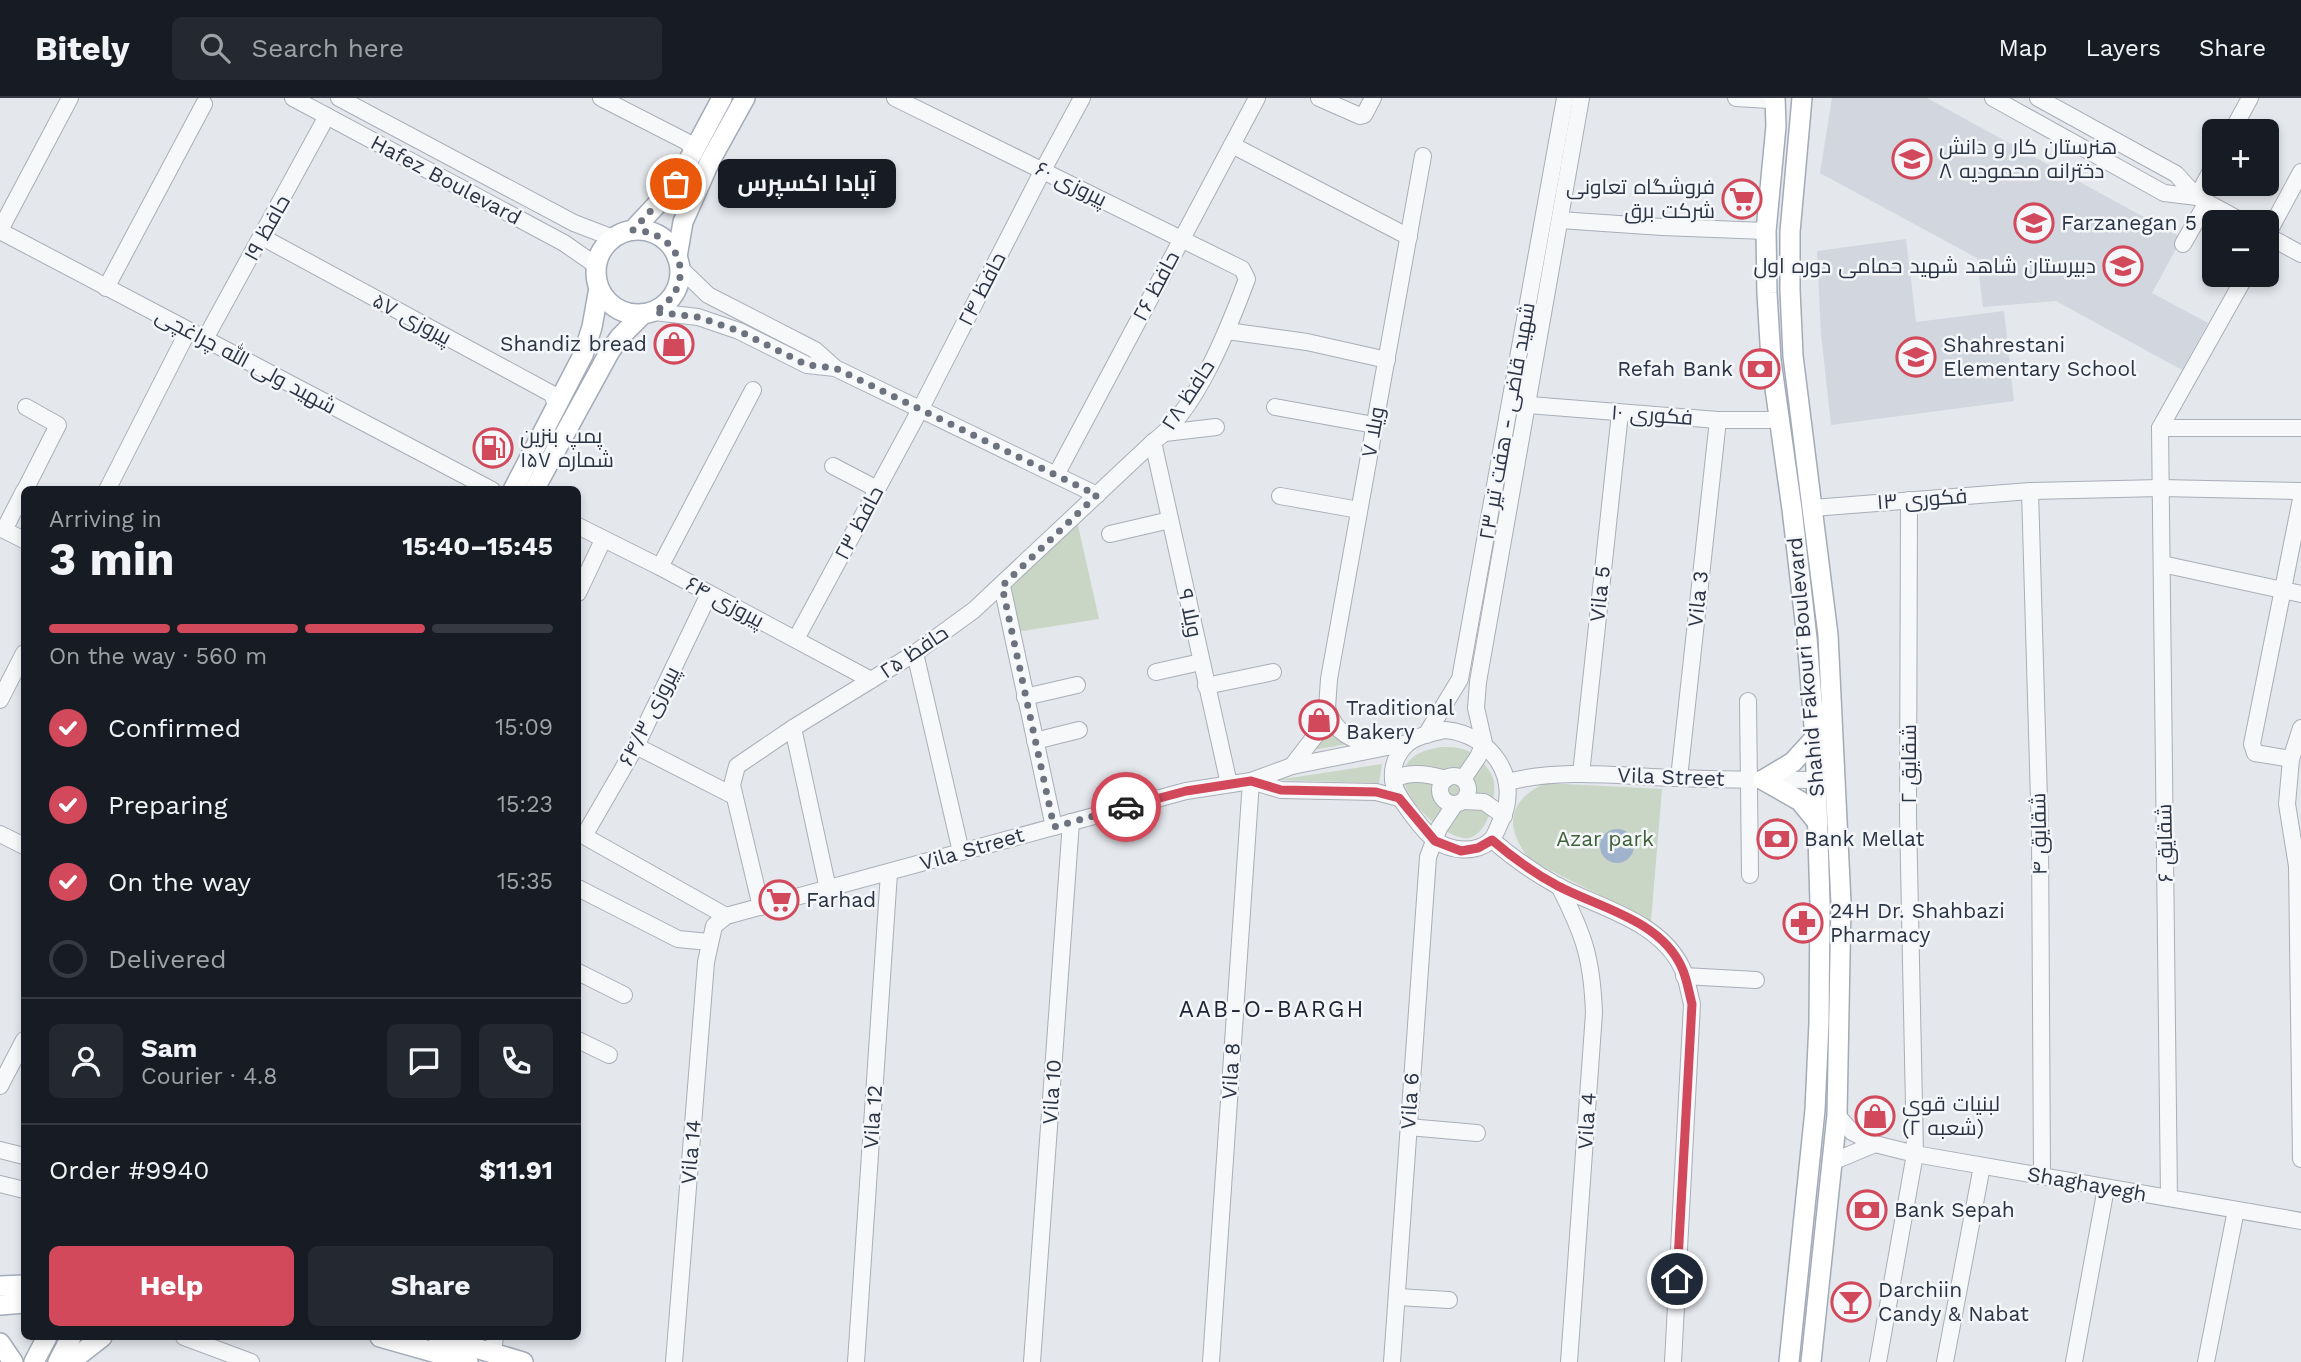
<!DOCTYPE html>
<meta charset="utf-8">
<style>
:root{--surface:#171b24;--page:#242831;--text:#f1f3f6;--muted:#9ea1a6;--line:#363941;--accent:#d1495b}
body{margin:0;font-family:"Work Sans",Cairo,sans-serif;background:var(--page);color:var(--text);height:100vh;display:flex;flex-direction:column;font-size:26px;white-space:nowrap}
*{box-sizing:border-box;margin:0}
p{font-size:23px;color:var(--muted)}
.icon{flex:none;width:38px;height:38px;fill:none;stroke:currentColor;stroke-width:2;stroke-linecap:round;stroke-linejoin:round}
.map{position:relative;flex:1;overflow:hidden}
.details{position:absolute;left:21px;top:388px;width:560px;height:854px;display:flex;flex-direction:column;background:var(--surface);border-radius:10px;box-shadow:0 4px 10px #0003}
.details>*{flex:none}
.tools{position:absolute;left:2202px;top:21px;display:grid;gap:14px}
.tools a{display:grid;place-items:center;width:77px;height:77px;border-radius:10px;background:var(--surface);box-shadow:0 4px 10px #0003;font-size:35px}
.pin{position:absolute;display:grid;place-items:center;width:60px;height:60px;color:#fff;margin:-30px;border:4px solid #fff;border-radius:50%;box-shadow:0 2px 7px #0007}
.courier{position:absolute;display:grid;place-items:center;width:70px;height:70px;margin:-35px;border:5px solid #d1495b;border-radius:50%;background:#fff;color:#222;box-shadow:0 2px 9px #0007}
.bubble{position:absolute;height:49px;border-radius:10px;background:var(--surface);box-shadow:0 4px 10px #0003;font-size:23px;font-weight:700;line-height:49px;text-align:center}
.headline em{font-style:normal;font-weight:700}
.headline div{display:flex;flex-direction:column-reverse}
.headline{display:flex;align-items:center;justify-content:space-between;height:119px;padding:0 28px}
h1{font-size:46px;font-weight:700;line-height:52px}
.bar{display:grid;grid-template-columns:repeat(4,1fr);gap:10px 7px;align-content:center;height:84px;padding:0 28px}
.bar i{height:9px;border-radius:5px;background:var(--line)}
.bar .selected{background:var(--accent)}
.bar p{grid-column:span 4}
.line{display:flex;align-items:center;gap:18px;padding:0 28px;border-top:2px solid var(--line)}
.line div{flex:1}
.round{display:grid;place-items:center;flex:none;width:74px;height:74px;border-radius:10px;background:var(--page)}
ol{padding:0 28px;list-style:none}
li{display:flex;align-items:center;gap:21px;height:77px}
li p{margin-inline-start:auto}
li .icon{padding:7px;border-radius:50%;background:var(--accent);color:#fff;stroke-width:4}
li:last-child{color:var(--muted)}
li i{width:38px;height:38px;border:4px solid var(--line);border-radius:50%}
.cta{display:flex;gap:14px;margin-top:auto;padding:14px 28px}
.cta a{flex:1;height:80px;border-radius:10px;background:var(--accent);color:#fff;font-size:28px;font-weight:700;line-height:80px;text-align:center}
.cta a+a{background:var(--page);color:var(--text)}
header{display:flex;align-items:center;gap:42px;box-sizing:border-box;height:98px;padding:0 35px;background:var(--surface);border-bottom:2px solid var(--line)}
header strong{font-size:33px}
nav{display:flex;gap:38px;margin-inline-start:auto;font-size:24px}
.search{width:490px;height:63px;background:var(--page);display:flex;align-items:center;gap:18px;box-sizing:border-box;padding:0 24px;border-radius:10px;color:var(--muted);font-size:26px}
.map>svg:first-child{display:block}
.built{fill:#d2d6de}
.green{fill:#c9d6c5}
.water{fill:#9fb4cc}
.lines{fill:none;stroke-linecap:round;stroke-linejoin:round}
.minor-casing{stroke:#a9aeb7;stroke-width:18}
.major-casing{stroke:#a3abb8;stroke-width:22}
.minor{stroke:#f7f8fa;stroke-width:16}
.major{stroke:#fff;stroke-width:19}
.done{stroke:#6c737f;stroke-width:7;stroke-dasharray:0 12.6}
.route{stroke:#d1495b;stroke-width:9}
.labels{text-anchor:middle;stroke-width:5;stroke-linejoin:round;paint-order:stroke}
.poi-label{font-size:21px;fill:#2b3445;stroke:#f4f6f9;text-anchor:start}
.street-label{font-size:21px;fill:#2b3445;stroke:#f4f6f9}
.park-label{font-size:21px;fill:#3f6138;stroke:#f4f6f9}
.neighbourhood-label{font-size:23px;letter-spacing:2px;fill:#1d2536;stroke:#f4f6f9}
</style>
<header>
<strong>Bitely</strong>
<div class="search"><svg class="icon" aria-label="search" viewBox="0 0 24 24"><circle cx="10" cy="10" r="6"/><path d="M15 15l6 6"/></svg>Search here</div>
<nav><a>Map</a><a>Layers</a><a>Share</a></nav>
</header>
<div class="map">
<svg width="2301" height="1264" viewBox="0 0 2301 1264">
<rect width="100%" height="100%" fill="#e4e7ec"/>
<g class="built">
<polygon points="1832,0 1927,0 2182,140 2152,195 2208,225 2182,272 2056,203 1983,209 1977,160 1820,75"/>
<polygon points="1906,141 1916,224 2004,213 2014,303 1831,327 1821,236 1817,153"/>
</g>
<g class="green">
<polygon points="1077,423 1099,521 1023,533 1015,531 1009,491"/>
<polygon points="1329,630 1338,641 1347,646 1313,652"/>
<path d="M1441,649C1450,649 1460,649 1468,653C1478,657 1489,670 1493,680C1498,697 1488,736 1469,740C1441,745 1355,662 1441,649Z"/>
<polygon points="1382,666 1379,685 1277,682"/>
<path d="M1546,685L1662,691L1651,823L1530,762C1504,730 1507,702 1546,685Z"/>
</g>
<circle class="water" cx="1617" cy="748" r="17"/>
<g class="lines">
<g class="minor-casing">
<g id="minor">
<polyline points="293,0 564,145 597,168"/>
<polyline points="339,0 574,125 613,140"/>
<polyline points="601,0 687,44 694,52"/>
<polyline points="1319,0 1360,18 1364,17 1373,0"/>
<polyline points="1736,0 1769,2"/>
<polyline points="1993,0 2164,95 2197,99"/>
<polyline points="2038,0 2176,76 2197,99 2243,124"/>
<polyline points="2232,33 2250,0"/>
<polyline points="1232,47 1409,139"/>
<polyline points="2197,99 2214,67"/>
<polyline points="1560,122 1662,129 1766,133"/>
<polyline points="0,132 70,0"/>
<polyline points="0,133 492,392"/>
<polyline points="2266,137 2301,156"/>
<polyline points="262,139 552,296 556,308"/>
<polyline points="2266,139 2301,74"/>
<polyline points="2183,146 2207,104"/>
<polyline points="680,170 708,197 815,252 835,270 1097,397"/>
<polyline points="106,190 204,6"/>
<polyline points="654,214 698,219 739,233 807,267 835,270"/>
<polyline points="1227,233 1307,244 1387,262"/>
<polyline points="205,241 327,18"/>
<polyline points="1516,306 1718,322 1779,322"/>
<polyline points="1275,309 1374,327"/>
<polyline points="2160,330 2301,330"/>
<polyline points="1165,335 1216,329"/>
<polyline points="1153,344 1229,686"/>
<polyline points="833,368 877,391"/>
<polyline points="1056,377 1257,0"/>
<polyline points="25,392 58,327 26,309"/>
<polyline points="107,392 188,233"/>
<polyline points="2030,393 2040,737 2042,1078"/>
<polyline points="1280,398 1359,412"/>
<polyline points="1813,410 2030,393 2161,390 2301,393"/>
<polyline points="578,428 660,469 871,582"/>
<polyline points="0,430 24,442"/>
<polyline points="4,432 24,393"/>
<polyline points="1110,436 1170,422"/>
<polyline points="2162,466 2301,496"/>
<polyline points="660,469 753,292"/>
<polyline points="1002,488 1054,729"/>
<polyline points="578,495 603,442"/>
<polyline points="709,496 636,648 584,738 726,818"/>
<polyline points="796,541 921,310 1043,72 1082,0"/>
<polyline points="915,555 961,754"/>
<polyline points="1156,574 1201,564"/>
<polyline points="1206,588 1273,574"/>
<polyline points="1025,599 1077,587"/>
<polyline points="0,602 24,555"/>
<polyline points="1748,603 1750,777"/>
<polyline points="1327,610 1329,581 1423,58"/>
<polyline points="793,630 828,791"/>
<polyline points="2301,630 2291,661 2287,706 2297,768 2301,1061"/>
<path d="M1445,632C1491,636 1523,681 1500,725C1497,731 1495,739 1490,743C1475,756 1450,753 1435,742C1425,735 1417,723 1410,714C1403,704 1394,693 1393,681C1392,668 1397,656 1406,647C1414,638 1433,635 1445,632Z"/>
<polyline points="1426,637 1460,581 1565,0"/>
<polyline points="1035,643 1079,632"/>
<polyline points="636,648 734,698"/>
<polyline points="2291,661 2255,655 2252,646 2301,401"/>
<path d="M1292,668L1322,629L1327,610C1336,637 1352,642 1377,648"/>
<polyline points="1581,676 1620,315"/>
<circle cx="1454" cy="692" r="14"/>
<polyline points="1679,680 1718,322"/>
<polyline points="1463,681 1478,659 1484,645 1476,610 1478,584 1581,0"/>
<path d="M1393,682C1408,672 1429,676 1446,681"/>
<polyline points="1251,683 1281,692 1376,694 1399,700"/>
<path d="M1507,684C1562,670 1620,678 1677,680C1726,682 1776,682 1826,682"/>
<polyline points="1464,703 1484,704 1504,718"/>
<polyline points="0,736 24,748"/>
<path d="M1492,742C1513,760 1534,775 1558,788C1600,810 1660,823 1682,870C1687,880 1689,895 1692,906L1673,1264"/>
<path d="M1559,788C1584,837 1592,860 1594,915L1569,1264"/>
<polyline points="578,790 678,841 709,844"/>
<path d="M761,809L732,687L737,668L793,630L915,555L974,512L1153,344C1196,314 1229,229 1247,181L1242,171L895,0"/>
<polyline points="578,874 624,897"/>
<polyline points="1684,878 1756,882"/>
<polyline points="578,942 609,957"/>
<polyline points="0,988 24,942"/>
<polyline points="1837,1017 1852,1034 1875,1046 1915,1056 2301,1123"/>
<polyline points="1408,1029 1477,1035"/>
<polyline points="0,1052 24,1058"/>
<polyline points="1832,1064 1875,1046"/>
<polyline points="0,1086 24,1092"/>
<polyline points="2169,1100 2160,330 2246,177"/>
<polyline points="1397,1199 1449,1202"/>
<polyline points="184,1239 251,1264"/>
<polyline points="493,1254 495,1239"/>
<polyline points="674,1264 706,864 714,828 726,818 1186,693 1251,683 1292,668 1407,645"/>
<polyline points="856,1264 889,775"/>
<polyline points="1032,1264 1071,724"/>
<polyline points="1211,1264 1251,683"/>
<polyline points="1392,1264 1428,759 1439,730 1455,706"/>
<polyline points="1878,1264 1915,1056 1908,719 1909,402"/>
<polyline points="1945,1264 1982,1068"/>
<polyline points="2074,1264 2106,1090"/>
<polyline points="2206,1264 2236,1112"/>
</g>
</g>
<g class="major-casing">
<g id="major">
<polyline points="1775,0 1776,28 1766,133 1767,195 1771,262 1792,411 1807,540 1815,640 1820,805 1819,925 1815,1012 1789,1264"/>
<polyline points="1802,0 1790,134 1790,192 1793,258 1828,537 1841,805 1837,1017 1811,1264"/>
<polyline points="633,132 676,86 722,0"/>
<circle cx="638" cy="174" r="42"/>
<polyline points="677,159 683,124 710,63 745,0"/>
<polyline points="513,392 583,257 592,229 599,190"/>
<polyline points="534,392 610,253 620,239 643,216"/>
<polyline points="1815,640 1793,664 1763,682 1800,703 1818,725"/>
<polyline points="0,1188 24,1187"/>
<polyline points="0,1207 24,1205"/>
<polyline points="380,1239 468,1264"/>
<polyline points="438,1239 523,1264"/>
<polyline points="0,1245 13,1264"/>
<polyline points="34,1264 47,1239"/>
<polyline points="58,1264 71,1239"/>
<polyline points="70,1264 102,1239"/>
</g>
</g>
<use href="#minor" class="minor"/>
<use href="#major" class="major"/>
</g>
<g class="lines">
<path class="done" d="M676,86L633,132C684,134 698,189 654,214L698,219L739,233L807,267L835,270L1097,397L1002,488L1054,729L1126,709"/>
<path class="route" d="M1126,709L1186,693L1251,683L1281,692L1376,694L1399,700L1435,743L1461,753L1478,750L1492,742C1513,760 1534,775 1558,788C1600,810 1661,822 1682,870C1687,881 1689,895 1692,906L1677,1181"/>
</g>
<defs>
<g id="school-ring" transform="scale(2.0125)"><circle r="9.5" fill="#f4f6f9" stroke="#d1495b" stroke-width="1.5"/><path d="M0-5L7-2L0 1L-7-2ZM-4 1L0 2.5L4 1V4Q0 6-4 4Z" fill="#d1495b"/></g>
<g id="supermarket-ring" transform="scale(2.0125)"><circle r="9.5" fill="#f4f6f9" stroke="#d1495b" stroke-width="1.5"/><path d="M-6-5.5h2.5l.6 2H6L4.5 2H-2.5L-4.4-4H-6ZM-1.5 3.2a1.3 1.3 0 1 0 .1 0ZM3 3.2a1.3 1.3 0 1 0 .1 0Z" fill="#d1495b"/></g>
<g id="shop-ring" transform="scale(2.0125)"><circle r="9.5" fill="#f4f6f9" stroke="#d1495b" stroke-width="1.5"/><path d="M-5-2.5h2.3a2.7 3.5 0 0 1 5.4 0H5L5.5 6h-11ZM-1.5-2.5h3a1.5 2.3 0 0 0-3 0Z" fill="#d1495b"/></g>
<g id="bank-ring" transform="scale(2.0125)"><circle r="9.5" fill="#f4f6f9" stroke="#d1495b" stroke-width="1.5"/><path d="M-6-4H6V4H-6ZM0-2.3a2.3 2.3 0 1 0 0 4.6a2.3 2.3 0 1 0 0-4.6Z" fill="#d1495b"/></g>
<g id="fuel-ring" transform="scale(2.0125)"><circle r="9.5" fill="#f4f6f9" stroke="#d1495b" stroke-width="1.5"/><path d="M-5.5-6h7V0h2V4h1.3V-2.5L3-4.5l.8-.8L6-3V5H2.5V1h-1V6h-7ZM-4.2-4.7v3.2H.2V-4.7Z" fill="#d1495b"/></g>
<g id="pharmacy-ring" transform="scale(2.0125)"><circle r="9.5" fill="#f4f6f9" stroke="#d1495b" stroke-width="1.5"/><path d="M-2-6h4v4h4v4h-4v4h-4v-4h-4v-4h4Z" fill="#d1495b"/></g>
<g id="bar-ring" transform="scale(2.0125)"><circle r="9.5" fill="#f4f6f9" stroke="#d1495b" stroke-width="1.5"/><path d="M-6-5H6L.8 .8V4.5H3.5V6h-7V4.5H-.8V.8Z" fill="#d1495b"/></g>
</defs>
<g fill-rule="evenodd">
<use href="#school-ring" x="1912" y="61"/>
<use href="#supermarket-ring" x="1742" y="101"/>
<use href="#school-ring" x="2034" y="125"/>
<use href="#school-ring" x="2123" y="168"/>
<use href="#shop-ring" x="674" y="246"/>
<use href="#school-ring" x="1916" y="259"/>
<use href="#bank-ring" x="1760" y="271"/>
<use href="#fuel-ring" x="493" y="350"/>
<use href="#shop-ring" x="1319" y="622"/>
<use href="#bank-ring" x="1777" y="741"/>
<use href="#supermarket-ring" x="779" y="802"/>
<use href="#pharmacy-ring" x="1803" y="825"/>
<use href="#shop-ring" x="1875" y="1018"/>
<use href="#bank-ring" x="1867" y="1112"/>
<use href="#bar-ring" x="1851" y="1204"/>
</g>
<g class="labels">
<g class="poi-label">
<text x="1939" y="56">هنرستان کار و دانش<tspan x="1939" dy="24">دخترانه محمودیه ۸</tspan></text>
<text x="1715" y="96" text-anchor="end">فروشگاه تعاونی<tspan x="1715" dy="24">شرکت برق</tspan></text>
<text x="2061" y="132">Farzanegan 5</text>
<text x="2096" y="175" text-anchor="end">دبیرستان شاهد شهید حمامی دوره اول</text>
<text x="647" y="253" text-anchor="end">Shandiz bread</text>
<text x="1943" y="254">Shahrestani<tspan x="1943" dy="24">Elementary School</tspan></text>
<text x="1733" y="278" text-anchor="end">Refah Bank</text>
<text x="520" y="345">پمپ بنزین<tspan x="520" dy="24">شماره ۱۵۷</tspan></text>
<text x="1346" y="617">Traditional<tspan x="1346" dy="24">Bakery</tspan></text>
<text x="1804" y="748">Bank Mellat</text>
<text x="806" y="809">Farhad</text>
<text x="1830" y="820">24H Dr. Shahbazi<tspan x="1830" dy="24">Pharmacy</tspan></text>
<text x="1902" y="1013">لبنیات قوی<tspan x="1902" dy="24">(شعبه ۲)</tspan></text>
<text x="1894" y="1119">Bank Sepah</text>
<text x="1878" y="1199">Darchiin<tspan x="1878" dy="24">Candy &amp; Nabat</tspan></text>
</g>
<g class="street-label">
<text transform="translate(446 82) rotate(28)" y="7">Hafez Boulevard</text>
<text transform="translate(1071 86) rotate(26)" y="7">پیروزی ۶۰</text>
<text transform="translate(267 130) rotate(-61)" y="7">حافظ ۱۹</text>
<text transform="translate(1156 188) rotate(-62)" y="7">حافظ ۲۶</text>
<text transform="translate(982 191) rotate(-63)" y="7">حافظ ۲۴</text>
<text transform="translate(412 221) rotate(28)" y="7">پیروزی ۵۷</text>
<text transform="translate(246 263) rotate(28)" y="7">شهید ولی الله چراغچی</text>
<text transform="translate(1188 297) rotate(-57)" y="7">حافظ ۲۸</text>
<text transform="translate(1652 317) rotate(4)" y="7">فکوری ۱۰</text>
<text transform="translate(1507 323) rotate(-80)" y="7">شهید قاضی - هفت تیر ۲۳</text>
<text transform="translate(1373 334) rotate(-80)" y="7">ویلا ۷</text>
<text transform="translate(1922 401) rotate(-4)" y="7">فکوری ۱۳</text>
<text transform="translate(859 425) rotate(-62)" y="7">حافظ ۲۳</text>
<text transform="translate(1600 496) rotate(-84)" y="7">Vila 5</text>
<text transform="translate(1698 501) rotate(-84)" y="7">Vila 3</text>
<text transform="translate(725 504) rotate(28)" y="7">پیروزی ۶۴</text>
<text transform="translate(1190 515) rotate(78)" y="7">ویلا ۹</text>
<text transform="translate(914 554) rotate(-34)" y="7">حافظ ۲۵</text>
<text transform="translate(1806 569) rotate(-95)" y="7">Shahid Fakouri Boulevard</text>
<text transform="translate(649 618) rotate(-63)" y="7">پیروزی ۶۴/۳</text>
<text transform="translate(1909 666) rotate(-90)" y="7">شقایق ۲</text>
<text transform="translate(1671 679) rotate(2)" y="7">Vila Street</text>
<text transform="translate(2039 736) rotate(-91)" y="7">شقایق ۴</text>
<text transform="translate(2165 745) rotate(-91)" y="7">شقایق ۶</text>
<text transform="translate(972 751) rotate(-16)" y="7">Vila Street</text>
<text transform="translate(1231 973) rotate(-86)" y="7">Vila 8</text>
<text transform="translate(1052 994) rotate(-86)" y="7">Vila 10</text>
<text transform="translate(1410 1003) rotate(-86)" y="7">Vila 6</text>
<text transform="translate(873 1019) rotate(-86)" y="7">Vila 12</text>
<text transform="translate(1587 1023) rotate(-86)" y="7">Vila 4</text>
<text transform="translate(691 1054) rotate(-85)" y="7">Vila 14</text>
<text transform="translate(2087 1086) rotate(10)" y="7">Shaghayegh</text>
</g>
<g class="park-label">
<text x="1605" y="748">Azar park</text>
</g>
<g class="neighbourhood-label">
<text x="1272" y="919">AAB-O-BARGH</text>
</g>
</g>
</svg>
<div class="tools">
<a>+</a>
<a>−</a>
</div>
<div class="pin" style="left:676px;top:86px;background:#ea580c"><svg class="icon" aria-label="bag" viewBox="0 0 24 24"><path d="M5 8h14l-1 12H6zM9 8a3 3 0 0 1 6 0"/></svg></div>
<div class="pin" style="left:1677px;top:1181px;background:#1f2937"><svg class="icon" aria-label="home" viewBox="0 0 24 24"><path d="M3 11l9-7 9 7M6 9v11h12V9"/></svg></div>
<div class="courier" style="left:1126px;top:709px"><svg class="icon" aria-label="car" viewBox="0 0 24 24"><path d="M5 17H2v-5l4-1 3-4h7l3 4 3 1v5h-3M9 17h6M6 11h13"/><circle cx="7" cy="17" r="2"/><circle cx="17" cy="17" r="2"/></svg></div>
<div class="bubble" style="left:718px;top:61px;width:178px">آپادا اکسپرس</div>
<section class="details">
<div class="headline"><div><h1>3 min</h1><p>Arriving in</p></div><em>15:40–15:45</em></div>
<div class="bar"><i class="selected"></i><i class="selected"></i><i class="selected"></i><i></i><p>On the way · 560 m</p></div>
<ol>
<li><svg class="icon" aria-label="check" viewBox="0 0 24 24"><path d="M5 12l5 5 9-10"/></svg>Confirmed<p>15:09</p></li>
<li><svg class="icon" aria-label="check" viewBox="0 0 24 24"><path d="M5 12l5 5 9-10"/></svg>Preparing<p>15:23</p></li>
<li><svg class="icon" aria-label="check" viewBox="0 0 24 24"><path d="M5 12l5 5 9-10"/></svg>On the way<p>15:35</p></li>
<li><i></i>Delivered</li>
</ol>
<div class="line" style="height:126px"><a class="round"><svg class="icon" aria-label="person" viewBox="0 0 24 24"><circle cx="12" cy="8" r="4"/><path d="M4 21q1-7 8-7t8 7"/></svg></a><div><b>Sam</b><p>Courier · 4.8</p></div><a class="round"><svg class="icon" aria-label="chat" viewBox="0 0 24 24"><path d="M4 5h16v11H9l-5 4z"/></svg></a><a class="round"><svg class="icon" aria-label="phone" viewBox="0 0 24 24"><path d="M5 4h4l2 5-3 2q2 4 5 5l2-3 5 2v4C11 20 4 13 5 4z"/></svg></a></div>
<div class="line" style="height:91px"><div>Order #9940</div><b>$11.91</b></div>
<div class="cta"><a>Help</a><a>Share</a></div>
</section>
</div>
